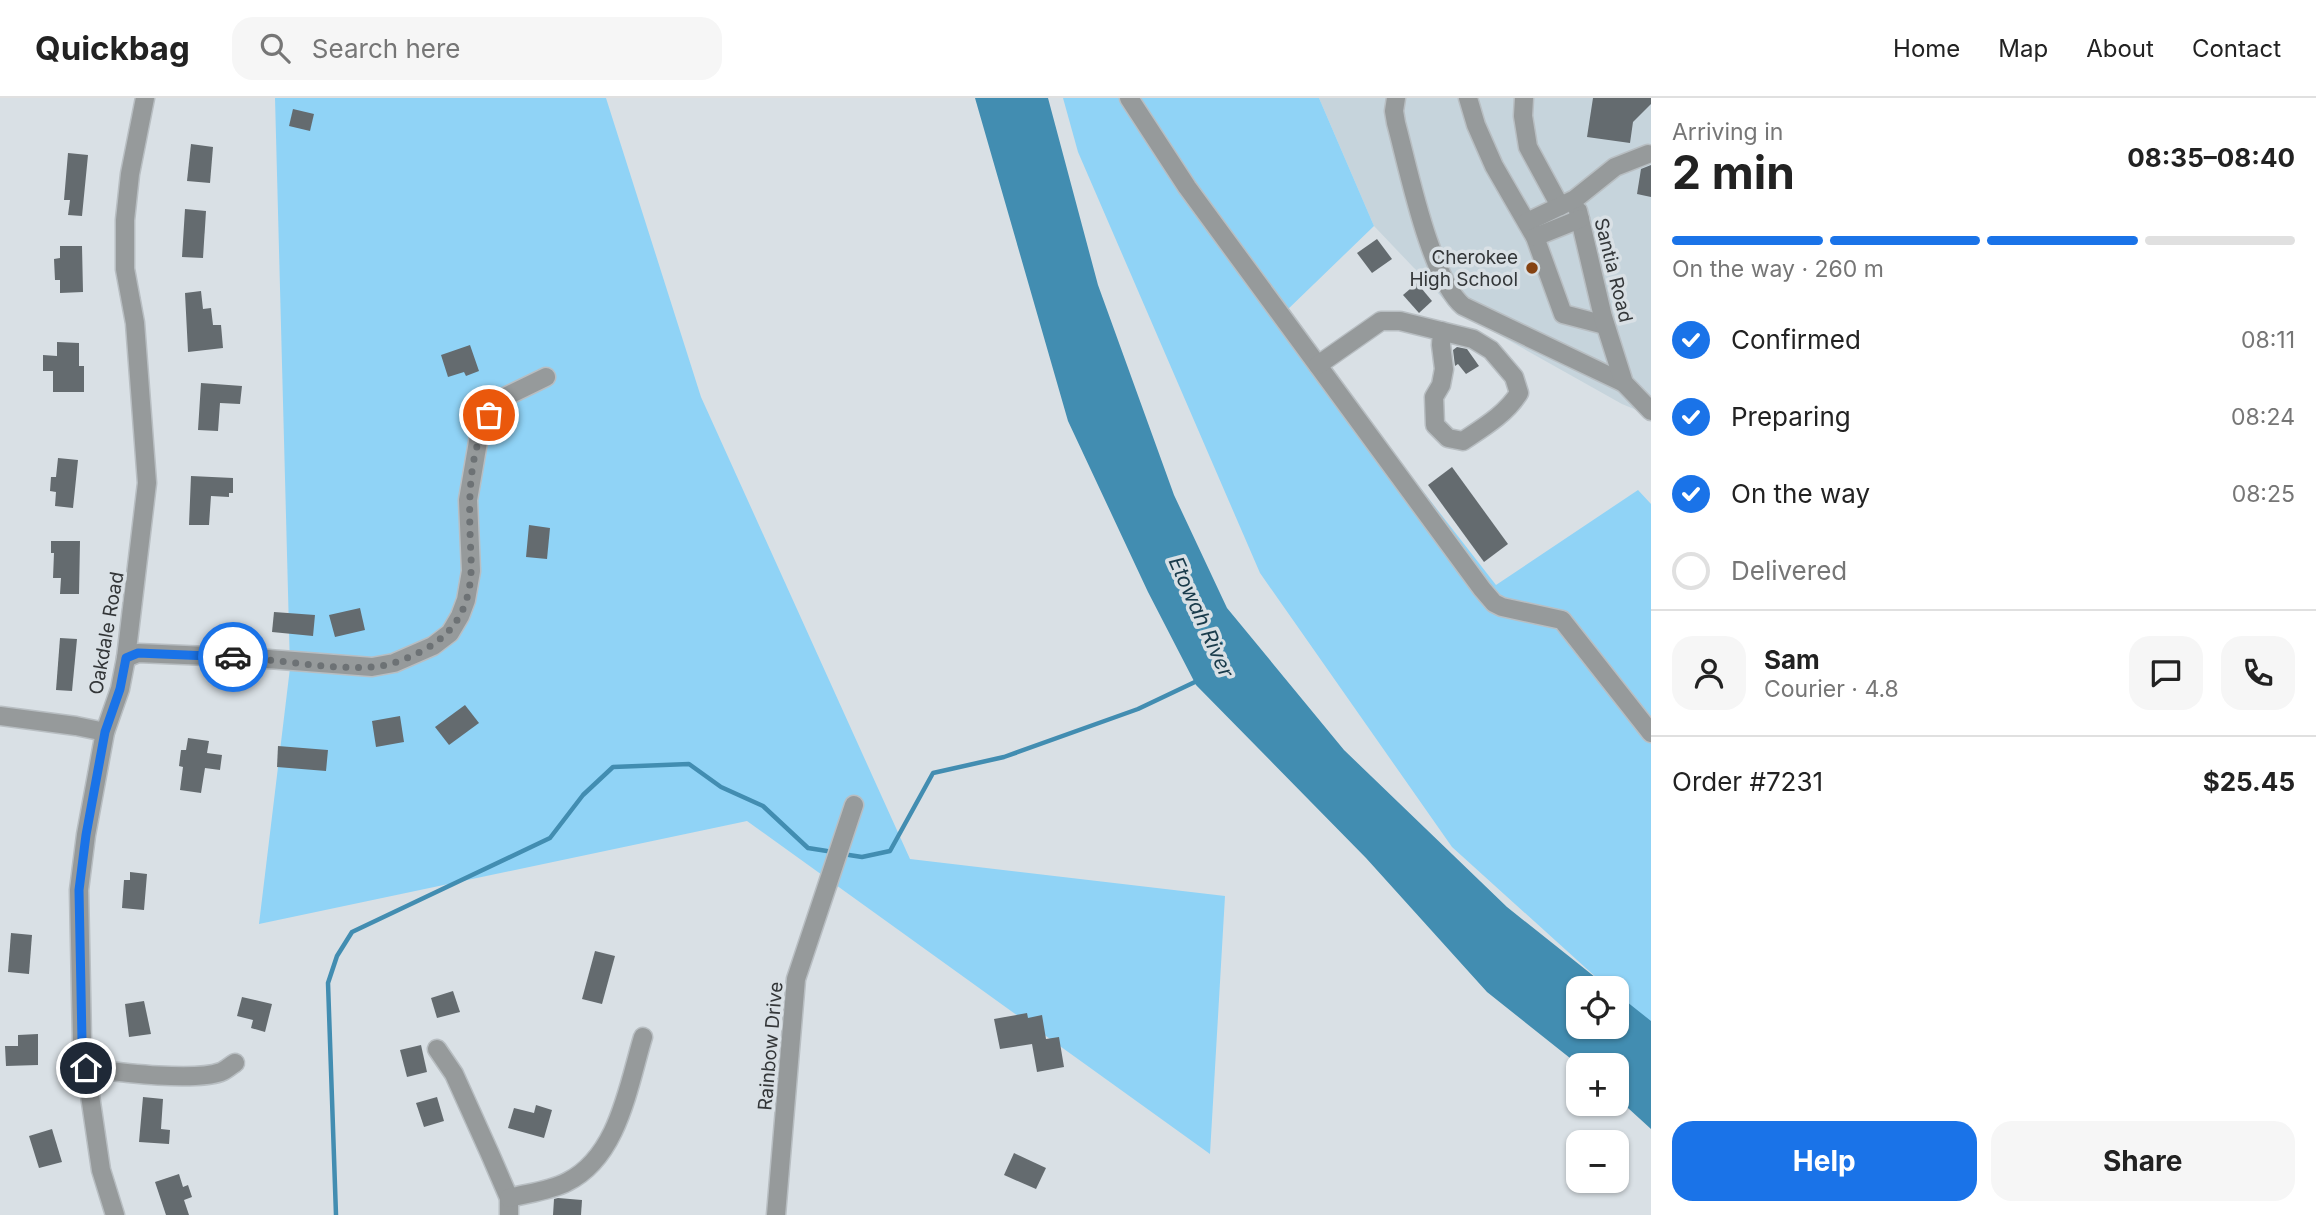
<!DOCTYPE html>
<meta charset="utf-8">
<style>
:root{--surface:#fff;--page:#f6f6f6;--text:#222;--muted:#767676;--line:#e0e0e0;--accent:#1a73e8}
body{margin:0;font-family:Inter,sans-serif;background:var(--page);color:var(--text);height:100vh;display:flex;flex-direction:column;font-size:26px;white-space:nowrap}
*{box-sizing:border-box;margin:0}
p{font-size:23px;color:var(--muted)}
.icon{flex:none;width:38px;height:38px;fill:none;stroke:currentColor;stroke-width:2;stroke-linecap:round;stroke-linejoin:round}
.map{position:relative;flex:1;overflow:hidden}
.side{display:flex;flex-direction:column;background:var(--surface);width:665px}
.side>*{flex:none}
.tools{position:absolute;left:1566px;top:878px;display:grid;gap:14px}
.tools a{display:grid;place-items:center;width:63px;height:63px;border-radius:14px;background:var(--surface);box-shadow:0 2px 5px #0004;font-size:35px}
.pin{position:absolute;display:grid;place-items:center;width:60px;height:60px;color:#fff;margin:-30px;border:4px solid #fff;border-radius:50%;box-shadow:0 2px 7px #0007}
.courier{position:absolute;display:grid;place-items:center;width:70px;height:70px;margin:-35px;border:5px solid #1a73e8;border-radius:50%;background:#fff;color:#222;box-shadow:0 2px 9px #0007}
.headline em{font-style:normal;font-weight:700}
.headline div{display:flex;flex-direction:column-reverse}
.headline{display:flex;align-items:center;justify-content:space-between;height:119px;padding:0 21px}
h1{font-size:46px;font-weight:700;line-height:52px}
.bar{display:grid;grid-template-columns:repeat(4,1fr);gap:10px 7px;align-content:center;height:84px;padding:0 21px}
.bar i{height:9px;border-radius:5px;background:var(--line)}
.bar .active{background:var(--accent)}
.bar p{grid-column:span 4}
.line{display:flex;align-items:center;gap:18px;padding:0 21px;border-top:2px solid var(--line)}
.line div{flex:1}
.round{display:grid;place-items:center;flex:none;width:74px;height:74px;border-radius:21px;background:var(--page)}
ol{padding:0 21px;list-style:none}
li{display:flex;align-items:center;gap:21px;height:77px}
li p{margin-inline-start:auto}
li .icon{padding:7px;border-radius:50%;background:var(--accent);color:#fff;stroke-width:4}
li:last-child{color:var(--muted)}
li i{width:38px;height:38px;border:4px solid var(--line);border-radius:50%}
.cta{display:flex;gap:14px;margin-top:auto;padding:14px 21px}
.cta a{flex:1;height:80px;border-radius:21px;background:var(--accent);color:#fff;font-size:28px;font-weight:700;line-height:80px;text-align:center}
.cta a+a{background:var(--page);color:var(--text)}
header{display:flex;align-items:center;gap:42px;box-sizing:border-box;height:98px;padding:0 35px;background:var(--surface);border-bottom:2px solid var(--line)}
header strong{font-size:33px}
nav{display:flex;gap:38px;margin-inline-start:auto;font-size:24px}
.search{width:490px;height:63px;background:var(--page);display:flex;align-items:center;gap:18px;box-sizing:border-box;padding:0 24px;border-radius:21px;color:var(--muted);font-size:26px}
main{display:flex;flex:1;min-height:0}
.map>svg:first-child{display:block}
.built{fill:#c6d4dc}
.green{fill:#90d3f6}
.water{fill:#428db1}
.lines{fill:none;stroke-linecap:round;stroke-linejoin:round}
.stream{stroke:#428db1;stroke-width:4.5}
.building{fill:#646b6f}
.minor-casing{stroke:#b8bec2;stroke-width:21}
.minor{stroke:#969a9b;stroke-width:18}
.done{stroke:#6d7275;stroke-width:7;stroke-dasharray:0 12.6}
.route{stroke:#1a73e8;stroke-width:9}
.poi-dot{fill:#854211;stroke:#d9e0e5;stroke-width:2.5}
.labels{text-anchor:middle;stroke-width:7;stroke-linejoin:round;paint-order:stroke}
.poi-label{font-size:19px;fill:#333638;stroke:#d9e0e5;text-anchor:end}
.street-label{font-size:19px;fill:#333638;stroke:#d9e0e5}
.water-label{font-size:21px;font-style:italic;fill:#193b4b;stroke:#d9e0e5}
</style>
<header>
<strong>Quickbag</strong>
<div class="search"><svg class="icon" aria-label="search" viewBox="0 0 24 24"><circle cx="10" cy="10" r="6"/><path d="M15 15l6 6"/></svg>Search here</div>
<nav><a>Home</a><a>Map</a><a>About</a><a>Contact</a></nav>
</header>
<main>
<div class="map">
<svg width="1651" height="1117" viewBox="0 0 1651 1117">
<rect width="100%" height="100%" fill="#d9e0e5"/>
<polygon class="built" points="1319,0 1651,0 1651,318 1622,306 1453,211 1374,128"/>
<g class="green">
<polygon points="275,0 606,0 701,299 910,761 1225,798 1210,1056 747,723 259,826 290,570"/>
<polygon points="1063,0 1319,0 1374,128 1284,215 1496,487 1638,392 1651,406 1651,929 1617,898 1617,891 1609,891 1452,749 1260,475 1078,54"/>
</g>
<polygon class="water" points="975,0 1048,0 1098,187 1174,397 1227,510 1344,652 1507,809 1610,891 1578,891 1578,929 1617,929 1617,896 1651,923 1651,1031 1617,1000 1617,968 1580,968 1487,894 1366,760 1196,587 1148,494 1068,323"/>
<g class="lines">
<g class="stream">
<polyline points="849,757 862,759 890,753 933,675 1004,659 1138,611 1197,583"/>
<polyline points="336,1117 328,885 337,858 352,834 550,740 583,697 613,669 689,666 721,689 763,708 808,750 827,753"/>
</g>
</g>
<g class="building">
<polygon points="1593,0 1651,0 1651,6 1633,24 1630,45 1587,39"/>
<polygon points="293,11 314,16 310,33 289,28"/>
<polygon points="191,46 213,49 210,85 187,83"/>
<polygon points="68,55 88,57 82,118 68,117 70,102 64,102"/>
<polygon points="1651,67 1651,99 1637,96 1641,71"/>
<polygon points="185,111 206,113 203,160 182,159"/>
<polygon points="1377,141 1392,161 1372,175 1357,155"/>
<polygon points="60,148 82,148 83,194 60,195 60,182 55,182 54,161 60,160"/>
<polygon points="1417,185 1432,203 1419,215 1403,197"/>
<polygon points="201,193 203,211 211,210 213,227 221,227 223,250 188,254 185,195"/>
<polygon points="57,244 79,245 79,268 84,268 84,294 53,294 53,273 43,273 43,257 57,258"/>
<polygon points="470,247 479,273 466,278 464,274 448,279 441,257"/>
<polygon points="1457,249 1467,251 1479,268 1466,276 1458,266 1455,268 1453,252"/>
<polygon points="201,285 242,288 240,306 220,305 218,333 198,332"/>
<polygon points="58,360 78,362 73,410 55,408 56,394 50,393 51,379 56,379"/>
<polygon points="1452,369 1508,446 1484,464 1428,387"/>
<polygon points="191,378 233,380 233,395 229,395 229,399 211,398 209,427 189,427"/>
<polygon points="529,427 550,430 547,461 526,459"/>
<polygon points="51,443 80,443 79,496 60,496 61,480 53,480 54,455 51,455"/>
<polygon points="360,510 365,532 335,539 329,517"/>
<polygon points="274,514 315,517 313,538 272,534"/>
<polygon points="60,540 77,541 72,593 56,592"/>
<polygon points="465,607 479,625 449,647 435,629"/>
<polygon points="400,618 404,644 376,649 372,623"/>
<polygon points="188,640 209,643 207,655 222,657 220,672 205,670 201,695 180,692 183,669 179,668 181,652 186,652"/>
<polygon points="278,648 328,652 326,673 277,669"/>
<polygon points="130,774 147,776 144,812 122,810 124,782 130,782"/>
<polygon points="11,835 32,837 29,876 8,874"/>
<polygon points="595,853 615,858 602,906 582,901"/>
<polygon points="453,893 460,914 437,920 431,900"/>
<polygon points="242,899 272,906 265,934 251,930 253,922 237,918"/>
<polygon points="144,903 151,936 129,939 125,906"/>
<polygon points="1027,915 1028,920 1042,917 1046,941 1059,939 1064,969 1037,974 1032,946 1000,951 994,921"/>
<polygon points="38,936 38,967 6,968 5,948 18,948 18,937"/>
<polygon points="421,947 427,974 407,979 400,952"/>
<polygon points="143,999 163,1001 161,1031 170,1032 169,1046 139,1044"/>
<polygon points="437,999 444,1023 424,1029 416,1005"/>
<polygon points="536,1007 552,1012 544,1040 508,1030 514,1010 534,1015"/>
<polygon points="52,1031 62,1064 39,1070 29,1038"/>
<polygon points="1014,1055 1046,1070 1036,1091 1004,1077"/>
<polygon points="179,1076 183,1089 188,1087 192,1099 184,1102 189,1117 166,1117 155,1084"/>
<polygon points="558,1100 582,1102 581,1117 553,1117 554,1101"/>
</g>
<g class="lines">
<g class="minor-casing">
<g id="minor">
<polyline points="1129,0 1187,89 1482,491 1494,505 1502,509 1562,522 1651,635"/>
<path d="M1396,0L1394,13L1396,25C1408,69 1430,180 1463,208L1624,285"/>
<polyline points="1468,0 1476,27 1494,68 1535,139 1563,216 1605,227"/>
<polyline points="1524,0 1523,18 1528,49 1560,108"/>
<polyline points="1578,113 1603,219 1624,285 1651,313"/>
<polyline points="1527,124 1575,101 1615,69 1648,56"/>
<polyline points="1535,139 1580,121"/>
<path d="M1318,267L1381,223H1400L1473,241L1491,252L1514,279L1519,295C1506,316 1484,329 1463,343L1448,340L1435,327L1434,299L1441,287L1444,271L1441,247L1442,233"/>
<polyline points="126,560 138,555 255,560 372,569 394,565 433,548 450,535 460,518 466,502 471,473 468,402 479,338 489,317 507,298 546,279"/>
<polyline points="0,618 76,628 105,634"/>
<polyline points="437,951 454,976 490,1056 509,1100 509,1117"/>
<path d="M86,970C118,974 192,984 221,974C226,972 230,968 235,965"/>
<path d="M509,1100C528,1095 550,1093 567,1084C618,1059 628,989 643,939"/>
<polyline points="115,1117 101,1072 82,943 79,792 86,737 105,634 120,591 126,560 147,385 135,225 125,171 125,122 130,76 145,0"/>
<polyline points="776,1117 796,881 854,707"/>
</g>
</g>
<use href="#minor" class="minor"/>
</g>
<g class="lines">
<path class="done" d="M233,559C279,561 326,572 372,569C388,568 404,562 418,555C459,535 473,503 471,459C469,410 466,362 489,317"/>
<polyline class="route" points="86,970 82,943 79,792 86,737 105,634 120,591 126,560 138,555 233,559"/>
</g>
<circle class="poi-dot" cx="1532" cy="170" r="7"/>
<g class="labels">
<g class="poi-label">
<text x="1518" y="166">Cherokee<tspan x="1518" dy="22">High School</tspan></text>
</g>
<g class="street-label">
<text transform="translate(1614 172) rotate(76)" y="7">Santia Road</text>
<text transform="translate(106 535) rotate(-80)" y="7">Oakdale Road</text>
<text transform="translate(770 948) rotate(-85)" y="7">Rainbow Drive</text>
</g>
<g class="water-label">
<text transform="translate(1201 519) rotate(66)" y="7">Etowah River</text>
</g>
</g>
</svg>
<div class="tools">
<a><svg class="icon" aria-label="locate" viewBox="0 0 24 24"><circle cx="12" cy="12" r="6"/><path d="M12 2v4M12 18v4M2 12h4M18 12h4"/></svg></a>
<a>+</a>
<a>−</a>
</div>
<div class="pin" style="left:489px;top:317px;background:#ea580c"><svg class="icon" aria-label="bag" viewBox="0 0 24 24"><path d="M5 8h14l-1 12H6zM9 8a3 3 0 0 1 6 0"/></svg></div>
<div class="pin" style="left:86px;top:970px;background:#1f2937"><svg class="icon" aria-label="home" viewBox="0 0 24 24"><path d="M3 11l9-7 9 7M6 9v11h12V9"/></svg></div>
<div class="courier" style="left:233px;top:559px"><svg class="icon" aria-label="car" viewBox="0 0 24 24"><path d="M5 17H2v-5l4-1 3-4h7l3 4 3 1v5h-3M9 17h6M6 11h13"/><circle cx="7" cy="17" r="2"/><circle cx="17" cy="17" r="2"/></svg></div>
</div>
<section class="side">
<div class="headline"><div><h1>2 min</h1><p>Arriving in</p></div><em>08:35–08:40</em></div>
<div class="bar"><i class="active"></i><i class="active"></i><i class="active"></i><i></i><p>On the way · 260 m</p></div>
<ol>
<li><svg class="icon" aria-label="check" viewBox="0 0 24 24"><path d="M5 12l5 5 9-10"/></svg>Confirmed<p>08:11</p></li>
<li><svg class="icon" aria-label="check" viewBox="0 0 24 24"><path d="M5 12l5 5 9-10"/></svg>Preparing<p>08:24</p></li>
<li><svg class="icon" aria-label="check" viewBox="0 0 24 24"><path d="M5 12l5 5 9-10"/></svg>On the way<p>08:25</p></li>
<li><i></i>Delivered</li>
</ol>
<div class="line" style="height:126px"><a class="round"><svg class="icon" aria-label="person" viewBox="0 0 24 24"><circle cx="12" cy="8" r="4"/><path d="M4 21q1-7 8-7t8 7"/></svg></a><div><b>Sam</b><p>Courier · 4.8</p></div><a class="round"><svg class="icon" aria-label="chat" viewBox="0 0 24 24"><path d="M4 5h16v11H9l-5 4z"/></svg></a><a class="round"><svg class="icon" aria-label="phone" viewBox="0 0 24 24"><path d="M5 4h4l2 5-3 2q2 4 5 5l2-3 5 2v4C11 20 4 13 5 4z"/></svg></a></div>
<div class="line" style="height:91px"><div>Order #7231</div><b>$25.45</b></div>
<div class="cta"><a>Help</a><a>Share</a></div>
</section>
</main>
